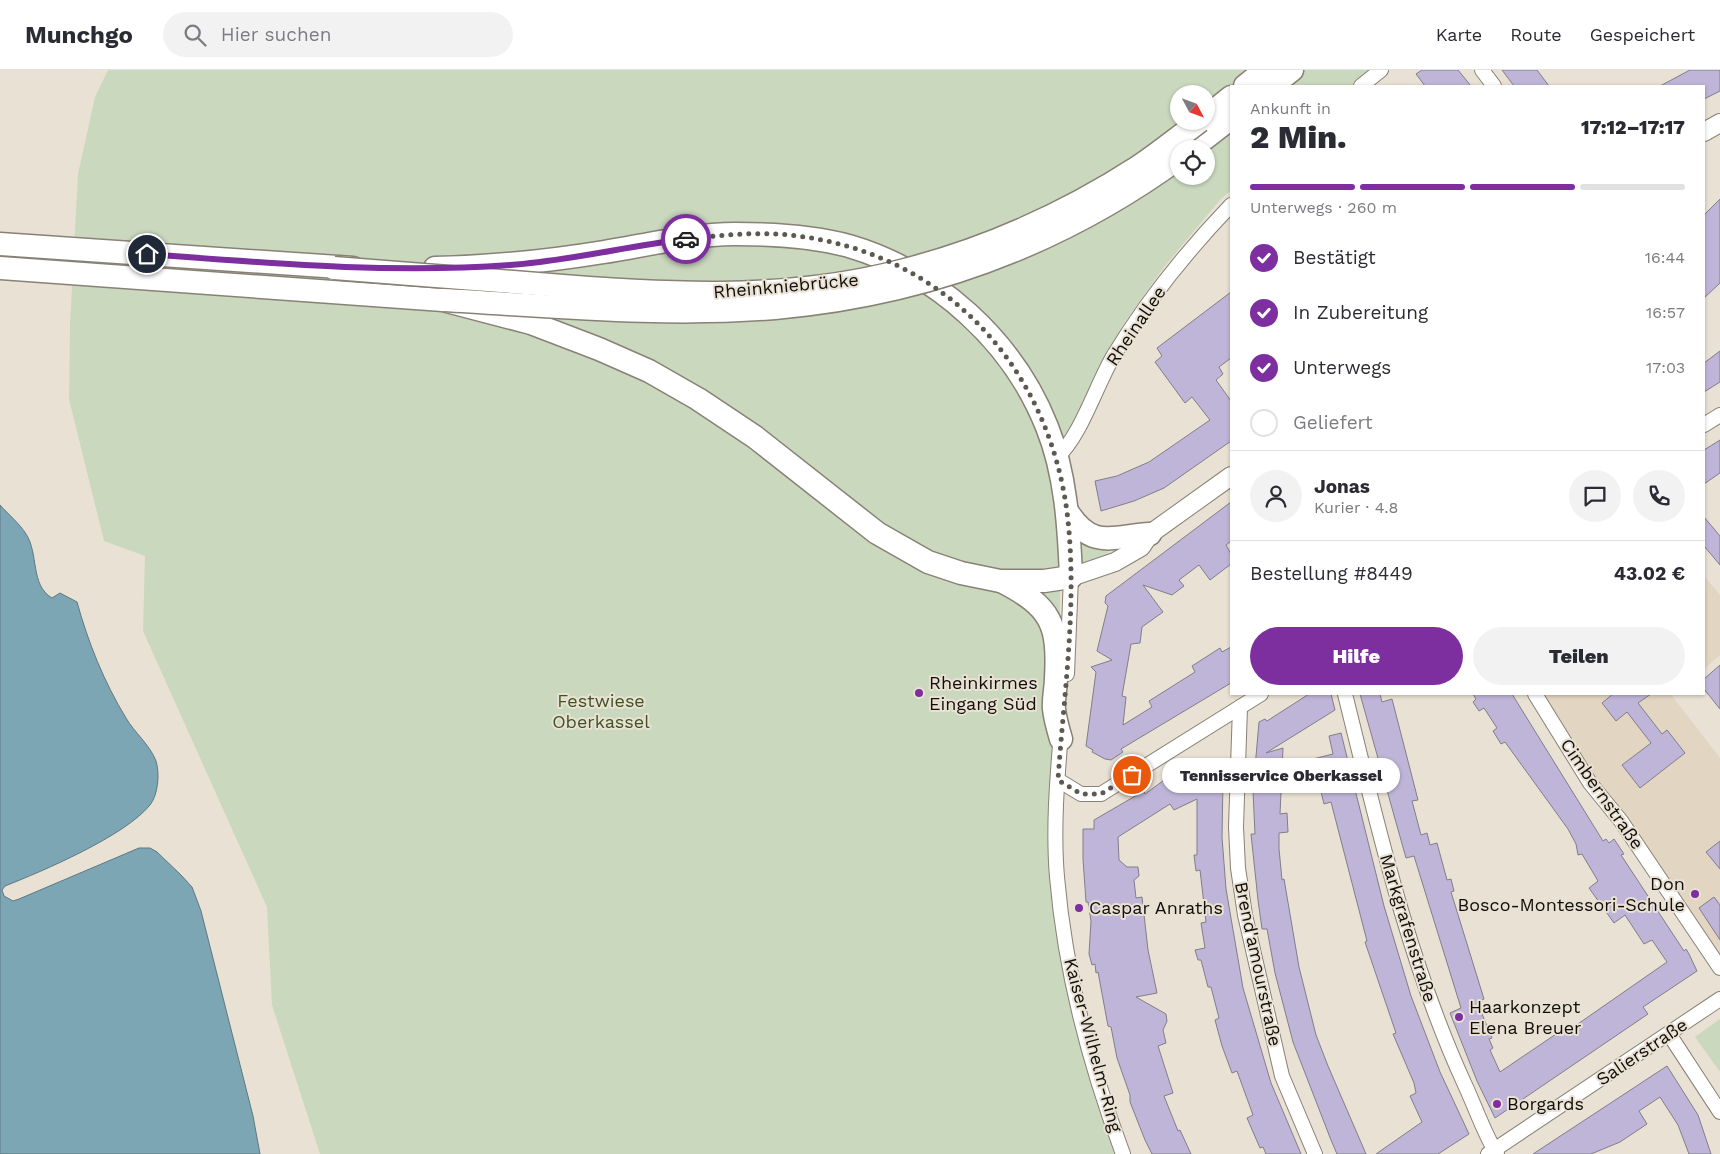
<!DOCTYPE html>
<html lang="de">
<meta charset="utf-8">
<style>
:root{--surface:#fff;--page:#f2f2f3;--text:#2b2b33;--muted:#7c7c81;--line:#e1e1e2;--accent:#7d2e9f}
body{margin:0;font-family:"Work Sans",sans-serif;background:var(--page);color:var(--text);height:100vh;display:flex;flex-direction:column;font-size:19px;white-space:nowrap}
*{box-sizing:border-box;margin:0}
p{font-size:16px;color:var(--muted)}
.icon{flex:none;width:28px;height:28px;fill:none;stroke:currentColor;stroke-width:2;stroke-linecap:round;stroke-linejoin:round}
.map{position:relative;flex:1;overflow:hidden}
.details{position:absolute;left:1230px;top:15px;width:475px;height:610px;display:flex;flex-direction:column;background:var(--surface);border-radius:0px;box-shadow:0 1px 4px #0004}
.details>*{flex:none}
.needle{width:32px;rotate:131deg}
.fabs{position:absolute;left:1170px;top:15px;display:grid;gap:10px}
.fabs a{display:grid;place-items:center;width:45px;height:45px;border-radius:50%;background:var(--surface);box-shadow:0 1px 4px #0004;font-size:25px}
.pin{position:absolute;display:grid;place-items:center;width:42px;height:42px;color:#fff;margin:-21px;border:2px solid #fff;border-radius:50%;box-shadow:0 1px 5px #0007}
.courier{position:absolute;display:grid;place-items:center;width:50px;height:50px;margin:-25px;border:4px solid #7d2e9f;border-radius:50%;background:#fff;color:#222;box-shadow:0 1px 6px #0007}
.bubble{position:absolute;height:35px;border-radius:18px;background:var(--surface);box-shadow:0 1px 4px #0004;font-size:16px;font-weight:800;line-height:35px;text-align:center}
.summary em{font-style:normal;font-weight:800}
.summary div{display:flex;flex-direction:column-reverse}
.summary{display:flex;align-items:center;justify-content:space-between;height:85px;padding:0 20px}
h1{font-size:32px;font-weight:800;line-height:38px}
.bar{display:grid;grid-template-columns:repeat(4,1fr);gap:8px 5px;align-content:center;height:60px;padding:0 20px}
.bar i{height:6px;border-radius:4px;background:var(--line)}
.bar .active{background:var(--accent)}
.bar p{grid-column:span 4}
.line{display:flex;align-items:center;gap:12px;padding:0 20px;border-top:1px solid var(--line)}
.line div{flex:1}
.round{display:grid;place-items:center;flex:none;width:52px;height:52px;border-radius:26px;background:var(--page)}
ol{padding:0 20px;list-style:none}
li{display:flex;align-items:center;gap:15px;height:55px}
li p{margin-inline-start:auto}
li .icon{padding:5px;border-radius:50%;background:var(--accent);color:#fff;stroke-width:4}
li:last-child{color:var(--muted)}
li i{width:28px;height:28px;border:2px solid var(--line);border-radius:50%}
.primary-button{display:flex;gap:10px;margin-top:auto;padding:10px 20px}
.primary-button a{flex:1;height:58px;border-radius:30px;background:var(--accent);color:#fff;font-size:20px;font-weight:800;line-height:58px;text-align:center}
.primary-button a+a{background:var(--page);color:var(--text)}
header{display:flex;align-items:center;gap:30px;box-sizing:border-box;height:70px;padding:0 25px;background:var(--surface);border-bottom:1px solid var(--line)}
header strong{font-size:24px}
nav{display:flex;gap:28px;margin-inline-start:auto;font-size:18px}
.search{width:350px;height:45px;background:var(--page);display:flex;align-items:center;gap:12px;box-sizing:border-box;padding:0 18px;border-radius:28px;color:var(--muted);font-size:19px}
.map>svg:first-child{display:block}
.built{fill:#e2d5c1}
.green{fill:#cad8be;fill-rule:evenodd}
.water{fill:#7da6b5;stroke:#5d7882}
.building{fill:#bfb5d8;stroke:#817e8b}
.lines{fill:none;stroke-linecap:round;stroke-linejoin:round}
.minor-casing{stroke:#888175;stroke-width:16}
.tertiary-casing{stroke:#888175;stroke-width:20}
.trunk-casing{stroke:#888175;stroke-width:25}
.minor{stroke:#fff;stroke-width:14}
.tertiary{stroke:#fff;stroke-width:18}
.trunk{stroke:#fff;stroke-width:22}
.trunk-bridge-casing{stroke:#888175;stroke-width:25;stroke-linecap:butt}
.trunk-bridge{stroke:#fff;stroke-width:22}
.done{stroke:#5d5850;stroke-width:5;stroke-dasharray:0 9}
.route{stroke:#7d2e9f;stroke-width:6}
.poi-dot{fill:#7d2e9f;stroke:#e9e1d3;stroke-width:2}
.labels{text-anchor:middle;stroke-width:4;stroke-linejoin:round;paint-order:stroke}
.street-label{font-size:18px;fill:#110e0a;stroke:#e9e1d3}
.poi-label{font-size:18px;fill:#110e0a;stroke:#e9e1d3;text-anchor:start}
.park-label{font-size:18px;fill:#3d5422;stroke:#e9e1d3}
</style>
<header>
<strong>Munchgo</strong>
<div class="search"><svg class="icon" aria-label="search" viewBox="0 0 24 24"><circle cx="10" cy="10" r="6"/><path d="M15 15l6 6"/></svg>Hier suchen</div>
<nav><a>Karte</a><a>Route</a><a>Gespeichert</a></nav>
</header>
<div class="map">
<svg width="1720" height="1084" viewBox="0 0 1720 1084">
<rect width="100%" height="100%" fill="#e9e1d3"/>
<g class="built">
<polygon points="1704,506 1720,525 1720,585 1704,599"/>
<polygon points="1537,624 1674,624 1672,626 1720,688 1720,898"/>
</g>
<g class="green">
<path d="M108,0H1374L1352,16H1231V120L1219,131L1164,197L1122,256L1050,397L1061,444L1059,604L1052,809L1122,1084H320L272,935L267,837L143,561L145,486L104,471L69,329L70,255L78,104L95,27ZM1179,24H1206V51H1179ZM1179,79H1206V106H1179Z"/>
<polygon points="1078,464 1108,476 1109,485 1079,494"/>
<polygon points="1720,949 1720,1002 1695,967"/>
</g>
<path class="water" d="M0,435C8,444 20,454 26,464C39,484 30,515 52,528L60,523L77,532C88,572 104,612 126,648C134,662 150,675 156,691C160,704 158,725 150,735C125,766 43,801 5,816L2,820L4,826L13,831L19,829L139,778H150L157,782L181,805L192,817L201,841L253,1046L260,1084H0Z"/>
<g class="building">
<polygon points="1422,0 1458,0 1471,16 1425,16 1416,4"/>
<polygon points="1502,0 1537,0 1549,16 1514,16"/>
<polygon points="1690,0 1720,0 1720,21 1704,29 1704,16 1660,16"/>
<polygon points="1720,129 1720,213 1704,228 1704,145"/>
<polygon points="1231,222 1231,288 1219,297 1223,304 1216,310 1231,331 1231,371 1164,418 1134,431 1101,441 1095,411 1117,406 1149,392 1210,350 1192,327 1185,333 1155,292 1162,286 1157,278"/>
<polygon points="1720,281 1720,312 1704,322 1704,293"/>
<polygon points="1720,370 1720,403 1704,414 1704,380"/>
<polygon points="1231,432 1231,471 1226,475 1231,484 1231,494 1210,510 1199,495 1179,510 1184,516 1172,525 1143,515 1163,542 1142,557 1140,573 1131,574 1122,626 1126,627 1123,655 1152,637 1149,631 1195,602 1192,596 1220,578 1222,582 1231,577 1231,613 1121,679 1123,682 1111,690 1105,689 1092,682 1093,680 1086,676 1096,602 1091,597 1112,590 1097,581 1108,536 1105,533 1106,526"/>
<polygon points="1704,447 1720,466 1720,495 1704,476"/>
<polygon points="1720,595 1720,639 1704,619 1704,609"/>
<polygon points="1309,624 1331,624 1335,640 1266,683 1283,678 1280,744 1287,743 1288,762 1279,763 1279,779 1282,810 1284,809 1299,897 1316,965 1328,996 1366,1084 1337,1084 1331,1070 1293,972 1275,903 1267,859 1262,859 1258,830 1251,764 1255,764 1253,721 1259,652 1265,649 1267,651"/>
<polygon points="1360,624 1380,624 1382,632 1392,629 1418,730 1412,731 1421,765 1427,763 1430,775 1437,773 1447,810 1451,809 1454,821 1451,822 1484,929 1477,932 1492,968 1489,969 1493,978 1490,980 1500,1002 1559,962 1562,965 1667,892 1652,870 1644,874 1625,845 1614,853 1589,818 1598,811 1582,784 1578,785 1576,774 1568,759 1505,672 1501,674 1493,661 1497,658 1484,638 1479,641 1473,632 1476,629 1473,624 1512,624 1603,771 1606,769 1609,773 1614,769 1624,784 1621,785 1684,881 1686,879 1689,884 1697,901 1643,937 1648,944 1495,1048 1477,1011 1450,943 1461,938 1414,786 1406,788"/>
<polygon points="1613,624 1651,624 1638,633 1662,664 1667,660 1685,683 1640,718 1622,695 1651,673 1627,642 1616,651 1602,633"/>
<polygon points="1341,663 1384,836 1411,926 1440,1002 1469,1064 1438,1084 1376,1084 1422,1052 1410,1026 1416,1023 1414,1013 1393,964 1396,963 1365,872 1367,871 1331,732 1324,734 1313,689 1333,684 1329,666"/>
<polygon points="1200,690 1211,708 1223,709 1222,767 1226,819 1243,918 1271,1013 1301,1084 1266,1084 1263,1077 1260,1078 1247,1048 1253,1045 1237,1001 1232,1003 1222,976 1215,950 1219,948 1211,917 1208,917 1201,890 1198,890 1195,880 1205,878 1201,853 1206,852 1200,800 1196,801 1194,785 1197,785 1197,729 1174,740 1170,734 1118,767 1119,790 1127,797 1138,797 1139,806 1134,810 1136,828 1142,827 1148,880 1157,923 1136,927 1166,944 1167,951 1163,960 1166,973 1158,976 1173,1023 1164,1026 1178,1061 1180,1060 1191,1084 1152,1084 1145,1070 1130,1032 1130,1025 1117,988 1111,957 1108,956 1098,902 1096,903 1095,894 1092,895 1089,884 1091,851 1088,832 1086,832 1083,789 1083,759 1094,759 1094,750 1144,721 1145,724 1167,708 1169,709"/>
<polygon points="1720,771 1720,799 1706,782"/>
<polygon points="1714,827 1720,835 1720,870 1699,838"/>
<polygon points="1667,996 1698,1045 1711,1084 1689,1084 1678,1055 1660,1027 1639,1041 1647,1054 1620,1072 1591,1084 1533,1084"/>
</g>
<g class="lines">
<g class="minor-casing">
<g id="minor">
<polyline points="1482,0 1494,16"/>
<polyline points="1361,16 1381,0"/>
<polyline points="1704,355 1720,345"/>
<path d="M1057,387C1080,368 1097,313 1114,285C1146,232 1188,180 1231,135"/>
<polyline points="1067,604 1071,507"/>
<path d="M1345,624C1378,757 1408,891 1465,1015C1474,1034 1486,1068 1497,1084"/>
<polyline points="1535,624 1590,713 1621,751 1720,898"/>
<polyline points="1240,637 1236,757 1238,798 1245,845 1282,1006 1315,1084"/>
<path d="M1061,663C1057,710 1053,759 1057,807C1065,901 1090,996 1123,1084"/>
<polyline points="1058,710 1081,724 1101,724 1261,624"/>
<polyline points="1669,964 1720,1042"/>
<polyline points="1488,1084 1720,929"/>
</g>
</g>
<g class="tertiary-casing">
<g id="tertiary">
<polyline points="1704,62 1720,53"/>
<polyline points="1071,507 1115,492 1141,477 1150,464 1231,406"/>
</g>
</g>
<g class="trunk-casing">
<g id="trunk">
<polyline points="1245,16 1265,0"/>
<polyline points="1272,16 1292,0"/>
<polyline points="1206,47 1231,27"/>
<polyline points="1191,79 1231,48"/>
<polyline points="0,174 353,198"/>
<path d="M0,198L443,230L531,253L599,279L649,301L698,329L755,367L877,463L928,492L961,503L1000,511H1044L1071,507C1069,457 1066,404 1047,357C1013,271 937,202 849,176C812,166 773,164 735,164C692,164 647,175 604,182C548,191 492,197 435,198"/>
<path d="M1067,441C1092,481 1113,466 1150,464"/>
<path d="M1003,512C1051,537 1059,554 1056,608C1056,618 1053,629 1054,639C1055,648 1058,659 1061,669"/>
</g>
</g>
<use href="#minor" class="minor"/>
<use href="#tertiary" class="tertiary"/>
<use href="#trunk" class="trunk"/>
<g class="trunk-bridge-casing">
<g id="trunk-bridge">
<path d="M334,198C402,203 470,209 538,214C658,224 783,232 901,201C984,180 1065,144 1138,97C1159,83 1180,66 1200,51"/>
<path d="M443,230C553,236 665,247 775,238C923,225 1058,176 1179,88"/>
</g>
</g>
<use href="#trunk-bridge" class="trunk-bridge"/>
</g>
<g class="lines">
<path class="done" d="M686,169C723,165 761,161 798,166C946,185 1048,297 1067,442C1078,531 1064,621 1058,710L1081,724H1101L1132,705"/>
<path class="route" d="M147,184C268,193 389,204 510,195C569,191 627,176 686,169"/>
</g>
<g class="poi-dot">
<circle cx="919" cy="623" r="5"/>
<circle cx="1695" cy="824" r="5"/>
<circle cx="1079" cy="838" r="5"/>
<circle cx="1459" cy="947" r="5"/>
<circle cx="1497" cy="1034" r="5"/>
</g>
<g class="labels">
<g class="street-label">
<text transform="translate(786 216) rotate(-5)" y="6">Rheinkniebrücke</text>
<text transform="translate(1136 256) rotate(-56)" y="6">Rheinallee</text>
<text transform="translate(1602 724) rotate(55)" y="6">Cimbernstraße</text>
<text transform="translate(1408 858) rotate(73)" y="6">Markgrafenstraße</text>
<text transform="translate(1258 894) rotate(78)" y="6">Brend'amourstraße</text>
<text transform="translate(1093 975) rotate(75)" y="6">Kaiser-Wilhelm-Ring</text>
<text transform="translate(1642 982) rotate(-34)" y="6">Salierstraße</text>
</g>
<g class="poi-label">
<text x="929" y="619">Rheinkirmes<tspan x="929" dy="21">Eingang Süd</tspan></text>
<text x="1685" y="820" text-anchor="end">Don<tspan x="1685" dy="21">Bosco-Montessori-Schule</tspan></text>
<text x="1089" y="844">Caspar Anraths</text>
<text x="1469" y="943">Haarkonzept<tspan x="1469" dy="21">Elena Breuer</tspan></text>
<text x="1507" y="1040">Borgards</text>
</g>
<g class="park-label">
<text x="601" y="637">Festwiese<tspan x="601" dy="21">Oberkassel</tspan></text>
</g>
</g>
</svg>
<div class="fabs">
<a><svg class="needle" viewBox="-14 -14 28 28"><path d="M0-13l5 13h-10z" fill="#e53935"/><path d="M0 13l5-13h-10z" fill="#7c7c81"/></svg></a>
<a><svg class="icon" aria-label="locate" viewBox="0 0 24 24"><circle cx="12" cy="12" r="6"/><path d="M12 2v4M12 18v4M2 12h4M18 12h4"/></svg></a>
</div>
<div class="pin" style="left:1132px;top:705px;background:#ea580c"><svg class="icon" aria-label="bag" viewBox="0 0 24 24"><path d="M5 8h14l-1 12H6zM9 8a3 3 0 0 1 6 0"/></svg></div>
<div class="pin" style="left:147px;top:184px;background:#1f2937"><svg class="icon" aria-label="home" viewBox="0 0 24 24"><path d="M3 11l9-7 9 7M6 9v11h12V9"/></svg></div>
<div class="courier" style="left:686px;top:169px"><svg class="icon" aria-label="car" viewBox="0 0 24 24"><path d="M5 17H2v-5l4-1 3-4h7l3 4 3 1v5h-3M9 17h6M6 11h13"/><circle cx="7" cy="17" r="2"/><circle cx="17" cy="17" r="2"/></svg></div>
<div class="bubble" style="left:1162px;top:688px;width:238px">Tennisservice Oberkassel</div>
<section class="details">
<div class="summary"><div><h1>2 Min.</h1><p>Ankunft in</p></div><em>17:12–17:17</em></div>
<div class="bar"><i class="active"></i><i class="active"></i><i class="active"></i><i></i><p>Unterwegs · 260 m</p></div>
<ol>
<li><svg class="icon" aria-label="check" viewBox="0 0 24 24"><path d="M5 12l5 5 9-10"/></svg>Bestätigt<p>16:44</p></li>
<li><svg class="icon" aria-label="check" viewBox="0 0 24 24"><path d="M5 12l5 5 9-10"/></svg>In Zubereitung<p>16:57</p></li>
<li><svg class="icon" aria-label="check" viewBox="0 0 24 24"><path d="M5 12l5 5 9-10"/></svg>Unterwegs<p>17:03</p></li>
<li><i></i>Geliefert</li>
</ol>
<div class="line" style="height:90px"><a class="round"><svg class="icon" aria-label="person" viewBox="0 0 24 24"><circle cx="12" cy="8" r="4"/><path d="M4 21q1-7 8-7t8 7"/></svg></a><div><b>Jonas</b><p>Kurier · 4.8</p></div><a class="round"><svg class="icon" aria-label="chat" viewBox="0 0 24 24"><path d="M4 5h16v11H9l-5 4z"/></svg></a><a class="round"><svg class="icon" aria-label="phone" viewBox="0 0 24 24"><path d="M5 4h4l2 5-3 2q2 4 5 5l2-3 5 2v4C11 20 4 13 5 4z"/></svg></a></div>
<div class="line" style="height:65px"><div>Bestellung #8449</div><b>43.02 €</b></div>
<div class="primary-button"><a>Hilfe</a><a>Teilen</a></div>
</section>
</div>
